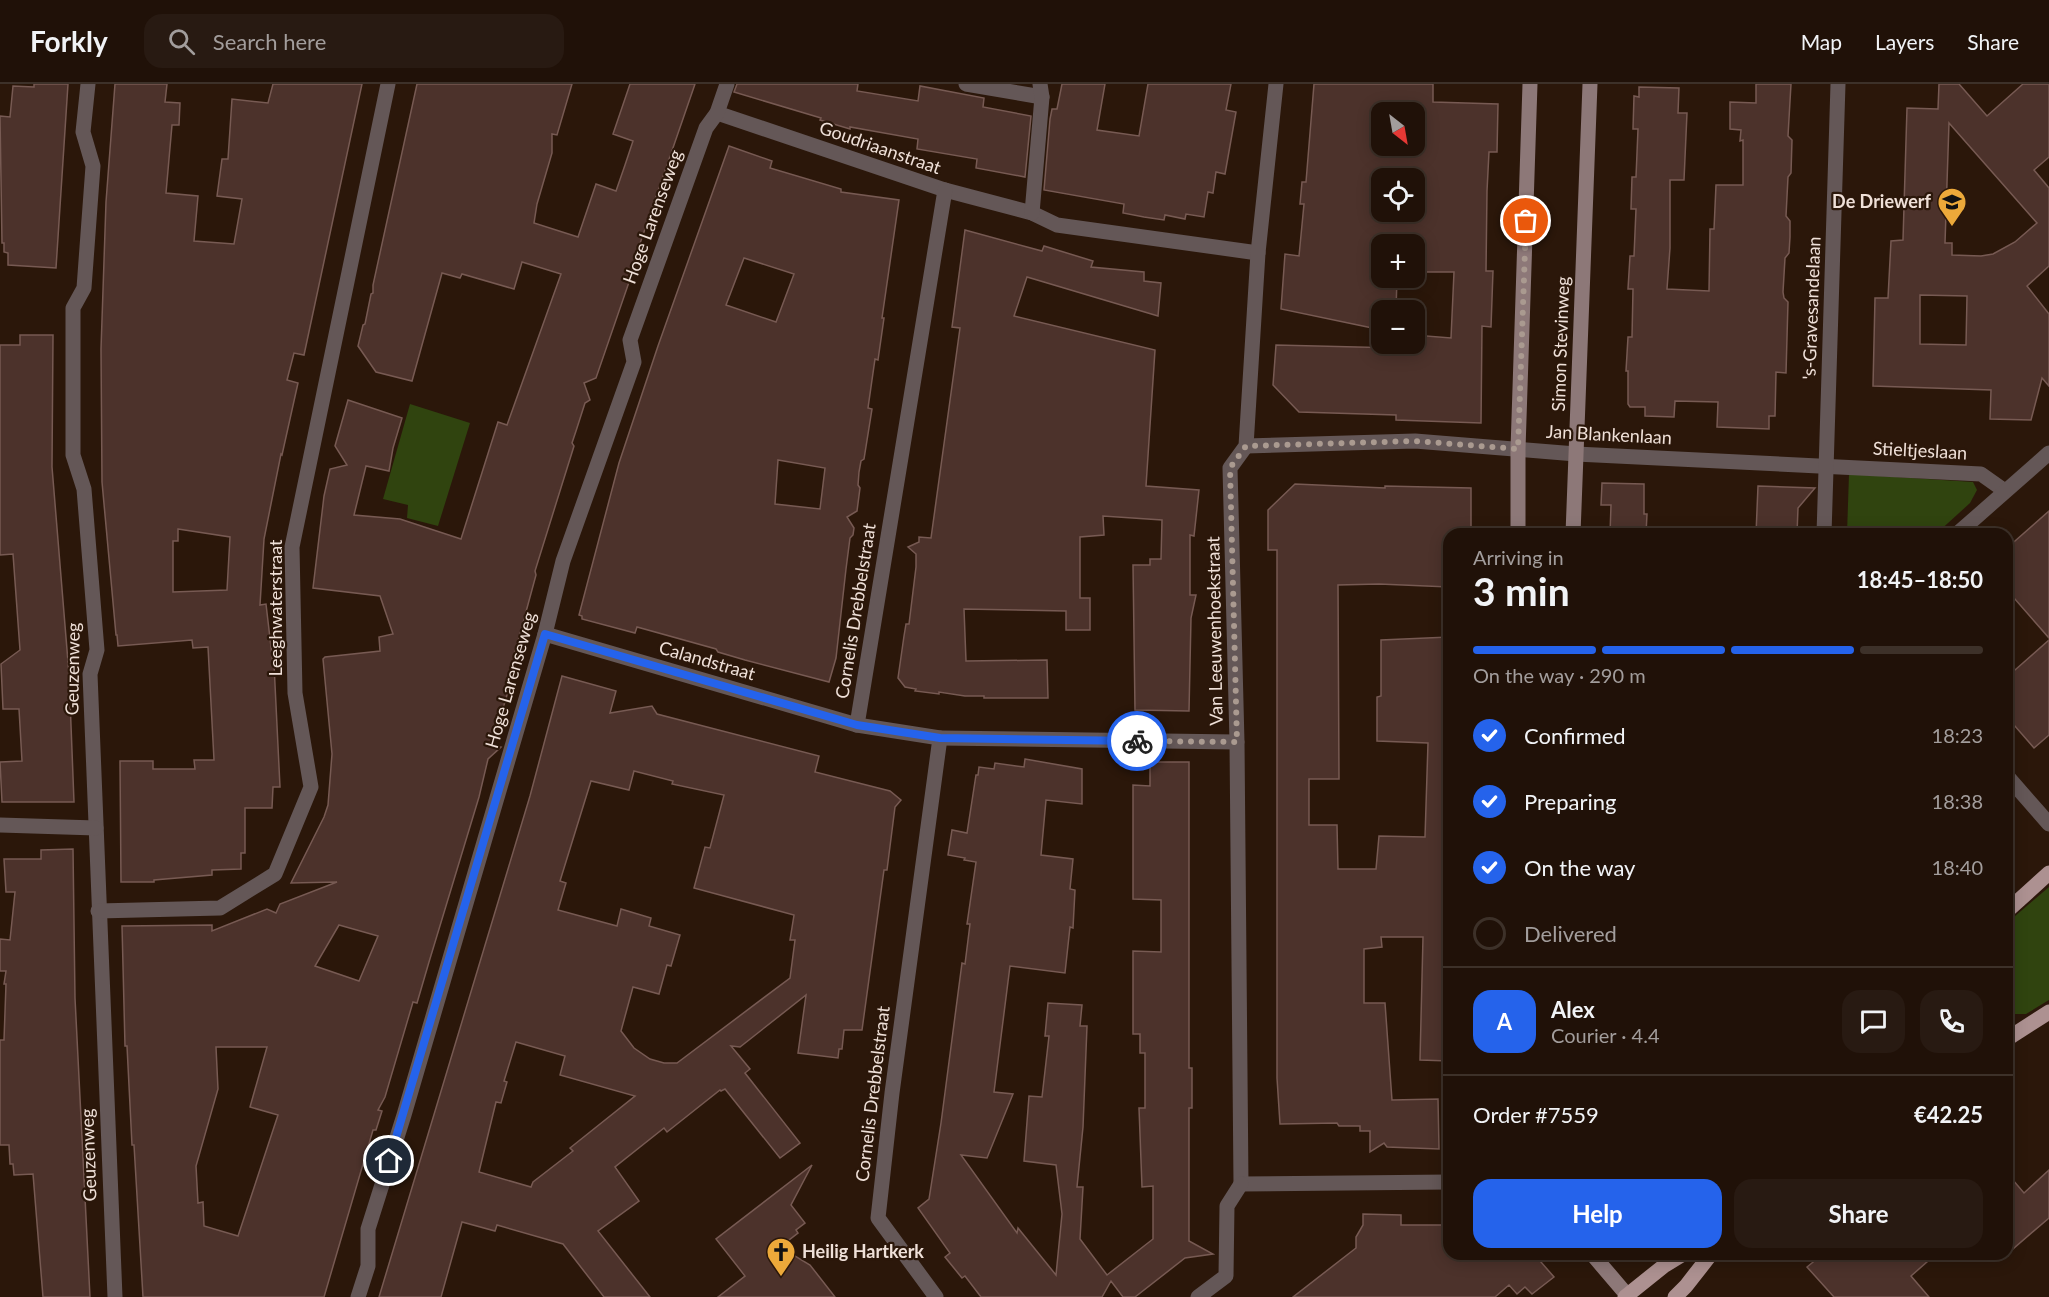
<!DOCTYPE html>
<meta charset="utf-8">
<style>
:root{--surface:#201108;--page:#281a12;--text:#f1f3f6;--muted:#a29d9c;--line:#3d3129;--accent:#2563eb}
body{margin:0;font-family:Lato,sans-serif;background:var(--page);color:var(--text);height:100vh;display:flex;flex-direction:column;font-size:22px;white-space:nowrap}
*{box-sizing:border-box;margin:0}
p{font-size:20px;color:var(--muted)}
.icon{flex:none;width:33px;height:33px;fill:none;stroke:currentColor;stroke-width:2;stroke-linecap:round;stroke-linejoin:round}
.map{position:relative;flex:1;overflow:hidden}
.panel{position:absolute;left:1443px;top:444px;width:570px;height:732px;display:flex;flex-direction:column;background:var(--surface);border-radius:18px;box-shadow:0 3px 15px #0003,0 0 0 2px var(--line)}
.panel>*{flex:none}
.needle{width:39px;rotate:149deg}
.controls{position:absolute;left:1371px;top:18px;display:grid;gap:12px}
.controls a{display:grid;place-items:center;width:54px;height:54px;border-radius:12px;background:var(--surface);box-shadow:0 3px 15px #0003,0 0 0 2px var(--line);font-size:30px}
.pin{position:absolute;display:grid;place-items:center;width:51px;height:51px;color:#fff;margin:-26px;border:3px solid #fff;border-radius:50%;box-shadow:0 2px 6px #0007}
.courier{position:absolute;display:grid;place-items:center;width:60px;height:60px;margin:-30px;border:4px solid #2563eb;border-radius:50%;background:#fff;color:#222;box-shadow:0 2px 8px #0007}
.summary em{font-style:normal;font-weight:700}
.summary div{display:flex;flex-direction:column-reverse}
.summary{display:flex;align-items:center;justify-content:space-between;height:102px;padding:0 30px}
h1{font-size:39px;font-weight:700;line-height:45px}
.bar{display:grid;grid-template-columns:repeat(4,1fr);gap:9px 6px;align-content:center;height:72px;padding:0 30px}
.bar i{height:8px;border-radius:4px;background:var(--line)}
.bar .selected{background:var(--accent)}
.bar p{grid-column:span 4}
.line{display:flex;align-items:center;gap:15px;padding:0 30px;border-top:2px solid var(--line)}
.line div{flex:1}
.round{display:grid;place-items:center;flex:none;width:63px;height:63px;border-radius:18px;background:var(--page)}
ol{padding:0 30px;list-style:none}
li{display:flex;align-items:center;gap:18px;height:66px}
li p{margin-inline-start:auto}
li .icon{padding:6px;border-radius:50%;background:var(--accent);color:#fff;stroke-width:4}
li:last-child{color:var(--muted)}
li i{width:33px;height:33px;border:3px solid var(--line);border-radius:50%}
.action{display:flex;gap:12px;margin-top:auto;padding:12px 30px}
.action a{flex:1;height:69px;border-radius:18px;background:var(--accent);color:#fff;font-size:24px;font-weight:700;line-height:69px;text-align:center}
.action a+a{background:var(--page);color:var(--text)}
header{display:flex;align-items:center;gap:36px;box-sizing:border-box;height:84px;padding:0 30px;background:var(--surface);border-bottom:2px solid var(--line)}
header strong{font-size:28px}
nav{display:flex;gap:33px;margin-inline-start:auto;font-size:21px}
.search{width:420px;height:54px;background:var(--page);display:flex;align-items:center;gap:15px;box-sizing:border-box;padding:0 21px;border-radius:18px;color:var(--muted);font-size:22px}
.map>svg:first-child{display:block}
.green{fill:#30440f}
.building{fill:#4c322b;stroke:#775a53;stroke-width:1.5;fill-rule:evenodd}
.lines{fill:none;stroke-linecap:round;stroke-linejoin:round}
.street{stroke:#645757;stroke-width:15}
.secondary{stroke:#8d7878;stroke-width:15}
.primary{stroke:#ad9191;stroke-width:15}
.done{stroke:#aa9a90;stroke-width:6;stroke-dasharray:0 10.8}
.route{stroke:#2563eb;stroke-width:8}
.labels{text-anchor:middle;stroke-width:4.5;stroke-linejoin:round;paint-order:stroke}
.street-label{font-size:18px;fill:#efe0d8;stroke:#2b170a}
.poi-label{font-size:18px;font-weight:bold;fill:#efe0d8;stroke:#2b170a;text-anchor:end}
</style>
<header>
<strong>Forkly</strong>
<div class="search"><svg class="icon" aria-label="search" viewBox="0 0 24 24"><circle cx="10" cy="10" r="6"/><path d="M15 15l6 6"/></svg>Search here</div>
<nav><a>Map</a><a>Layers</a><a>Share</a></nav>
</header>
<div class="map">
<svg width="2049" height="1213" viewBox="0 0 2049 1213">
<rect width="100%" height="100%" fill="#2b170a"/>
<g class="green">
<polygon points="410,320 470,339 438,442 407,434 408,421 383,415"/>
<polygon points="1849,390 1973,398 1977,406 1970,419 1936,450 1847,450"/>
<polygon points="2049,803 2049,916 2026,930 2007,930 2007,839"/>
</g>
<g class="building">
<polygon points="34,0 68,0 56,184 8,181 8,169 4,168 4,159 2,159 0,32 10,33 13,2 34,3"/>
<path d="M115,0H167L165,18L180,19L179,41H172L166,109L198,112L194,157L234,160L242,115L217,112L222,75H228L232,15L268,19L273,0H362L304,271L294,269L287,296L298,299L282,371L281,370L264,455L260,521L266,520L273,580H274L280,703H273L272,724H245V769H241V785L212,786V791L154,796V798H121L120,677H153V685H195L194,676H214L208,563L193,564L192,556L118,562L117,551H116L102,398L101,265L106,118ZM178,445L230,453L227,506L173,508V457H178Z"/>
<path d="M417,0H572L557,51L552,50V69L537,120L534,139L578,153L596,100L616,107L625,81L633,57L613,50L630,0H695L635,174L637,175L596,294L584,299L590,316L585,319L576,347L572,359L574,362L535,487L536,491L514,572H516L506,615L491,660L501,663L488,675L479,713L429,878L417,919L413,918L385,1013L378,1026L382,1027L376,1046H373L324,1213H143L134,1061H132L127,962H125L122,842L212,841V847L267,825L276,829L280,820L337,798L291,799L324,733L328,721L332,670L323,575L325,573L380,567L379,553L393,550L380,512L313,504L324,412L330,385L347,381L335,362L348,316L402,334L393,364L389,387L366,382L354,431L400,435L461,455L498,338L507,341L561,190L522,178L514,205L462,190L460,194L442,189L412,297L376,288L358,262L363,241L365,240L371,210L373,209V201ZM339,841L378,852L359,897L315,882ZM216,963H267L250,1023L278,1031L238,1152L204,1142L203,1118L198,1119L196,1082L218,1005Z"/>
<polygon points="737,0 858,0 857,7 918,17 920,2 984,14 983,23 1031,32 1025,93 976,84 977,75 917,65 918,55 850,43 850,45 820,36 821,34 734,8"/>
<polygon points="1062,0 1105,0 1097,46 1139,52 1148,0 1231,0 1226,26 1236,28 1225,90 1216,88 1213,109 1208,108 1204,133 1186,130 1185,135 1165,131 1164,136 1144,133 1123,129 1124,120 1044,106 1050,35 1052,25 1057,25"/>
<path d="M1314,0H1433V18L1498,20L1497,68H1489L1487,107L1486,187H1493L1491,243L1482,242L1481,339L1396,336V331L1299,328L1273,301L1276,261L1398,264L1399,260H1414V251L1451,254L1454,188H1414V160H1382V194H1397L1396,226H1382V246L1281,225L1285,170L1299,172L1304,120H1300L1302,98H1306ZM1382,28H1414V62H1382ZM1382,94H1414V128H1382Z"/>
<polygon points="1756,0 1791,0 1788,52 1792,56 1791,89 1788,93 1786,132 1790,137 1790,153 1789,169 1785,174 1783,208 1784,214 1788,218 1786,289 1776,288 1775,332 1769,332 1769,345 1717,343 1718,318 1675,317 1674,333 1645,332 1645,323 1630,323 1628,320 1628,287 1626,287 1628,253 1632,253 1633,205 1628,205 1630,172 1634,172 1636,125 1631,125 1632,93 1636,93 1638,45 1633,45 1634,12 1639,13 1639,3 1679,4 1678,29 1687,29 1684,96 1670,96 1670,164 1667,205 1709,207 1710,145 1714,145 1716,101 1743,101 1743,56 1740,57 1741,46 1730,45 1730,18 1756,19"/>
<path d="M1939,0H1959L1987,32L2023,0H2049V73L2034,86L2049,104V182L2027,202L2049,230V302L2042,294L2031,336L1990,335L1991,306L1873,302L1875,214H1888L1891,157L1903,156L1907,24L1938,25ZM1949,39L2037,139L2015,158L1993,170L1981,172L1952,171V159H1945ZM1920,211L1967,212L1966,261L1920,260Z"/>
<path d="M729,62L772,77L770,84L841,105V108L899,116L882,234H884L878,276L875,275L868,324L872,325L864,375L861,377L859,388L858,401L860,404L857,427L847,433L854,444L853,451L850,454L846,485L836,574L829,598L745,576L718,568L716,565L637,543L635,549L582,535V532L579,531L619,379L658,262ZM744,174L794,190L776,238L726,221ZM778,376L825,384L820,425L775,420Z"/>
<polygon points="965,146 1042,167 1044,162 1093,177 1091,183 1144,188 1144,197 1161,199 1158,232 1027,193 1014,232 1155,266 1146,402 1199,406 1194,452 1190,451 1190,511 1196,511 1191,534 1189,627 1135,626 1133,481 1150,481 1150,475 1161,475 1162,436 1103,432 1104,451 1080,453 1080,514 1090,514 1090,546 1066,546 1066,527 964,525 966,577 1047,576 1048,614 984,614 984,612 965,612 939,608 939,610 915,607 916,605 905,603 898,594 904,552 906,540 909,540 916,483 916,470 908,463 919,458 919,453 931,454 960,244 952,243"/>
<polygon points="20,251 53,251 52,383 69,590 74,718 2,718 0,678 22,677 19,625 3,625 1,580 20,566 13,470 0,471 0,261 20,261"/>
<polygon points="1602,399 1644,400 1644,430 1647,430 1646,450 1610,450 1611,421 1601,421"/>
<polygon points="1295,400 1385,404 1385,402 1471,404 1471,450 1449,450 1449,503 1379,500 1338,501 1339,695 1309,695 1309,741 1337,741 1338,785 1376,785 1379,752 1425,753 1428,659 1377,657 1377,613 1381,612 1381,556 1449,553 1449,977 1420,976 1423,853 1381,853 1382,863 1364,865 1364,919 1385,919 1392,1016 1438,1015 1439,1065 1387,1063 1384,1059 1370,1068 1370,1047 1360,1047 1360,1042 1339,1042 1337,1039 1280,1040 1277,994 1277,466 1268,466 1268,426"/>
<polygon points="1758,402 1815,404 1798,424 1797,450 1756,450"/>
<polygon points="2049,427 2049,554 2007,506 2007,464"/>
<polygon points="2049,556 2049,651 2034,664 2007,633 2007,593"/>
<path d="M562,592L616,607L610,629L652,622L657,630L819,672L815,688L890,707L901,716L895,723L887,786H884L862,946H844L842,965H839L838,974L798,969L806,911L740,963L731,962L750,985L745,989L800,1059L780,1074L725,1005L721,1007L720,1006L667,1048L664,1044L615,1083L639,1117L598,1147L650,1213H604L563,1160L497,1141L495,1147L462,1138L441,1213H379L530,712ZM634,687L673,697L672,700L724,711L710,764L705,763L694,804L794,831L790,856H795L790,894L677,979H664L650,975L634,964L621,947L633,903L659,910L667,881L671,882L680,851L649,842L651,834L621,825L617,842L558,826L566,799L560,797L591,697L629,706ZM516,958L565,972L560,991L635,1012L570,1064L573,1067L533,1098L531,1103L479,1088L496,1018L501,1019L507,998L504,997Z"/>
<polygon points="1025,675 1082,685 1082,720 1046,716 1041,771 1073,775 1070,805 1075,806 1073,844 1070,843 1065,889 1010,882 994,1008 1013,1010 987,1074 961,1071 1017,1149 1018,1144 1056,1191 1062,1130 1056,1081 1024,1077 1029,1012 1042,1013 1049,952 1045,952 1048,919 1082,921 1080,942 1087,942 1083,1043 1077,1103 1083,1103 1080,1155 1107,1191 1153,1155 1153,1102 1142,1103 1139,1024 1145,1024 1145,969 1140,969 1140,950 1133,950 1133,867 1161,868 1161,816 1133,815 1133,701 1150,702 1150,678 1189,678 1189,984 1192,984 1192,1024 1189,1024 1189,1157 1213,1170 1185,1174 1135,1213 1123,1213 1111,1197 1102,1213 981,1213 965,1192 962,1194 945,1173 950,1169 918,1124 929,1115 941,1039 962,879 965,880 970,840 967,840 976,778 964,776 965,774 948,771 952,746 967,749 976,691 978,691 979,683 994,685 995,679 1024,683"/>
<polygon points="73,765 75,914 90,1213 43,1213 33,1090 14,1091 13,1080 10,1080 9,1061 0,1061 0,956 4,956 6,900 4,900 6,887 0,887 0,855 10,856 15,808 6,808 4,775 41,775 41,766"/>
<polygon points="812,1081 791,1121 805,1139 796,1146 798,1149 780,1163 810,1181 835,1213 718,1213 745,1192 716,1155"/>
<polygon points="2049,1086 2049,1134 2007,1170 2007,1089 2024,1109"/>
<polygon points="1363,1130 1401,1131 1401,1141 1449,1141 1449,1170 1534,1170 1554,1193 1532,1210 1525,1203 1517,1210 1509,1201 1495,1213 1293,1213 1356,1164 1356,1153 1363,1141"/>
<polygon points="1823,1170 1936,1170 1911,1192 1929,1213 1834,1213 1807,1183"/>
</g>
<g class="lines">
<g class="street">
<polyline points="88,0 83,48 93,82 84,204 73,224 73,371 84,405 97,566 90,590 115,1213"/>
<polyline points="966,0 1042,13"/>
<polyline points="717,29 945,106 1032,129 1057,141 1258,169"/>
<polyline points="1032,129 1042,13 1040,0"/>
<polyline points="1246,362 1415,357 1576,370 1981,390 2005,407"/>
<polyline points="1824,450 1838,0"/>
<polyline points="1957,450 2049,369"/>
<polyline points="545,550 857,641"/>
<polyline points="940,654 1237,658"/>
<polyline points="2007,692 2049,740"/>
<polyline points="0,741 96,744"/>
<polyline points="98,827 220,824 275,790 311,703 295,609 292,463 388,0"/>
<polyline points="1241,1100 1237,658 1230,384 1246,362 1258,169 1276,0"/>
<polyline points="1241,1100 1449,1098"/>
<polyline points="358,1213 368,1182 368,1145 404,1031 545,550 563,477 634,278 630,256 706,44 717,29 727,0"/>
<polyline points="936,1213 878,1134 892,1009 940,654 857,641 945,106"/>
<polyline points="1198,1213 1226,1192 1227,1122 1241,1100"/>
</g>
<g class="secondary">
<polyline points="1518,450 1518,365 1530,0"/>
<polyline points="1573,450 1590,0"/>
<polyline points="1592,1170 1627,1211"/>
</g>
<g class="primary">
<polyline points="2007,827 2049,789"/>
<polyline points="2007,955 2049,928"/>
<polyline points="1625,1213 1665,1181 1683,1170"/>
<polyline points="1675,1213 1686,1202 1711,1170"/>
</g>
</g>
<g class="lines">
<polyline class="done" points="1137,657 1237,658 1230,384 1246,362 1415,357 1518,365 1526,137"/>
<polyline class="route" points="389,1077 545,550 857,641 940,654 1137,657"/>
</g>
<defs>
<g id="school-pin" transform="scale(1.5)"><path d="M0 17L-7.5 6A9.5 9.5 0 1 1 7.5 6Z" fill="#eca93a" stroke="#2b170a"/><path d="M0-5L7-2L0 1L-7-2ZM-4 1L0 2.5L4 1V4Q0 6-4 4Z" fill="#111"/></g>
<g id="church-pin" transform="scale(1.5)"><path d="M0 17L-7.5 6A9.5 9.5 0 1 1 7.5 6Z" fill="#eca93a" stroke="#2b170a"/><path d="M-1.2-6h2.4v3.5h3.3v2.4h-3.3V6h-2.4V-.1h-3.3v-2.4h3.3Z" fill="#111"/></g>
</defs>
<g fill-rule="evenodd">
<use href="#school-pin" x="1952" y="118"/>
<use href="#church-pin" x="781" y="1168"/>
</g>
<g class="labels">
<g class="street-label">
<text transform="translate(880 64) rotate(19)" y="6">Goudriaanstraat</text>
<text transform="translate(653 133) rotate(-70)" y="6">Hoge Larenseweg</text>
<text transform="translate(1812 224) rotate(-88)" y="6">'s-Gravesandelaan</text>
<text transform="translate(1561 260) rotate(-88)" y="6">Simon Stevinweg</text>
<text transform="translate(1609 351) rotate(3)" y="6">Jan Blankenlaan</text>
<text transform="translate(1920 367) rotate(3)" y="6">Stieltjeslaan</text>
<text transform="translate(276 524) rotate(-90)" y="6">Leeghwaterstraat</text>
<text transform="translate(856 527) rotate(-81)" y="6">Cornelis Drebbelstraat</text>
<text transform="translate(1215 547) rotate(-91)" y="6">Van Leeuwenhoekstraat</text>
<text transform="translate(707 577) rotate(16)" y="6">Calandstraat</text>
<text transform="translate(73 585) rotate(-89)" y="6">Geuzenweg</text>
<text transform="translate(511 596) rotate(-74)" y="6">Hoge Larenseweg</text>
<text transform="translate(873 1010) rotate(-83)" y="6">Cornelis Drebbelstraat</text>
<text transform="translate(89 1071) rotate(-92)" y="6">Geuzenweg</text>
</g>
<g class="poi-label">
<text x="1931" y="124">De Driewerf</text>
<text x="802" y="1174" text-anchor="start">Heilig Hartkerk</text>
</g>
</g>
</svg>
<div class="controls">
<a><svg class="needle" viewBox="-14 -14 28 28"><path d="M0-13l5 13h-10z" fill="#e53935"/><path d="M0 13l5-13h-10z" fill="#a29d9c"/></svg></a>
<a><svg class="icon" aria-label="locate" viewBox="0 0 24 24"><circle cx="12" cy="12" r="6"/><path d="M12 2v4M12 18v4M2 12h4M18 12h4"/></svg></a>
<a>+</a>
<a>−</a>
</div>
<div class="pin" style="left:1526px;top:137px;background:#ea580c"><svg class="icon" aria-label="bag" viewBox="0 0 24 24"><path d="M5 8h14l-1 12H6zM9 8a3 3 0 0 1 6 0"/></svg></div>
<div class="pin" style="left:389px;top:1077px;background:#1f2937"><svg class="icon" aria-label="home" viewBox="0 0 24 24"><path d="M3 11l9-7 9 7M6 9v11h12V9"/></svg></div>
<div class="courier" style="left:1137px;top:657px"><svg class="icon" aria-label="bike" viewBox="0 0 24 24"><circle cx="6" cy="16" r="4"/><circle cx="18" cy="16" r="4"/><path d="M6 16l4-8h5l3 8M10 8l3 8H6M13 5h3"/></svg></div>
<section class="panel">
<div class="summary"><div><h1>3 min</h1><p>Arriving in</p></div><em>18:45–18:50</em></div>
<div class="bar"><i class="selected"></i><i class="selected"></i><i class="selected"></i><i></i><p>On the way · 290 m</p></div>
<ol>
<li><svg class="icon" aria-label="check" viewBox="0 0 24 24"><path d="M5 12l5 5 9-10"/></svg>Confirmed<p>18:23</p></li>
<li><svg class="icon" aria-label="check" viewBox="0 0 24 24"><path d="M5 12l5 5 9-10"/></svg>Preparing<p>18:38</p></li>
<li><svg class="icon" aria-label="check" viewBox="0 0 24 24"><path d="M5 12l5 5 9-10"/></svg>On the way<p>18:40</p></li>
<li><i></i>Delivered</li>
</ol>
<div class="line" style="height:108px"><b class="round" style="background:var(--accent);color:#fff">A</b><div><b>Alex</b><p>Courier · 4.4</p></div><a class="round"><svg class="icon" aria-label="chat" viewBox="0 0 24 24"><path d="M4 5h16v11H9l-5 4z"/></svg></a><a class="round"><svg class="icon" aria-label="phone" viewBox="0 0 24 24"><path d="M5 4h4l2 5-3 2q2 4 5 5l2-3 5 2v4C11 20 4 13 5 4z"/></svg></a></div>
<div class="line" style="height:78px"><div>Order #7559</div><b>€42.25</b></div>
<div class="action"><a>Help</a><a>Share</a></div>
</section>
</div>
